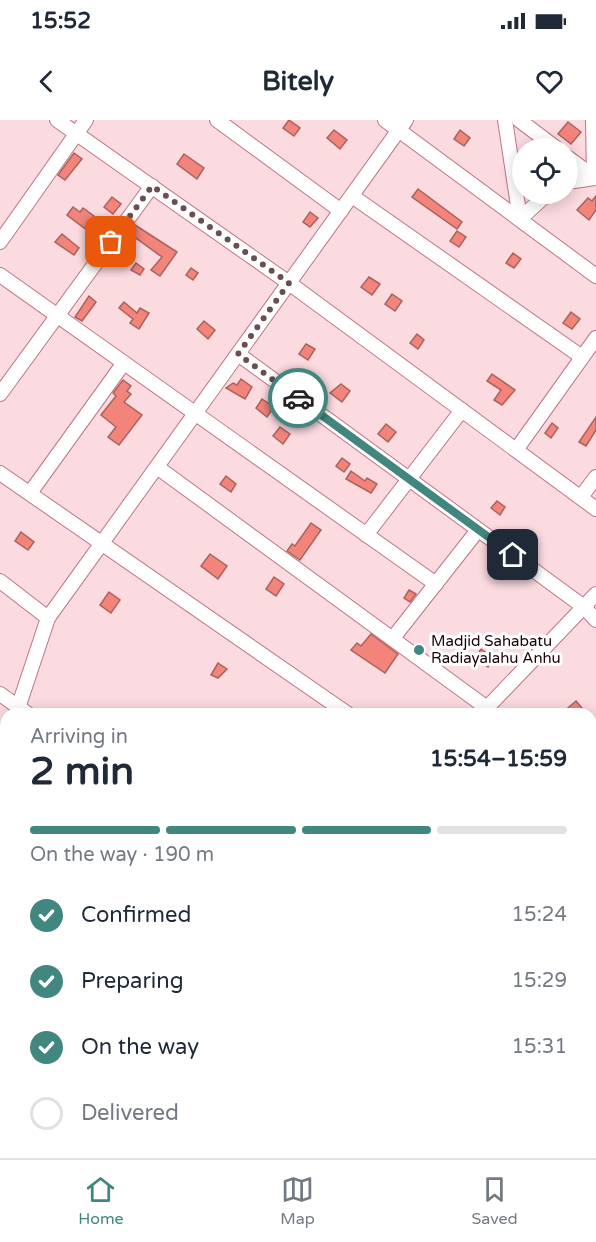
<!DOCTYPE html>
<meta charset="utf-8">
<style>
:root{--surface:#fff;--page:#f2f2f3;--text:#1f2937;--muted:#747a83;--line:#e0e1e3;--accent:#41877f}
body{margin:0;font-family:"Varela Round",sans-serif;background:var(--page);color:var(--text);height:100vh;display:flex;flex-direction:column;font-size:22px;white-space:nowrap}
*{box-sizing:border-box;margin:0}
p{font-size:20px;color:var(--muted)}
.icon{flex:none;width:33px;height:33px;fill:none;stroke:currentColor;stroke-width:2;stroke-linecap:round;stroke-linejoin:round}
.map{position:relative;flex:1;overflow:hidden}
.details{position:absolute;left:0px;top:588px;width:597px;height:450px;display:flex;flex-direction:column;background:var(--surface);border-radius:18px 18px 0 0;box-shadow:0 3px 15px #0003}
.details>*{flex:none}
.fabs{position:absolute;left:512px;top:18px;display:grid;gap:12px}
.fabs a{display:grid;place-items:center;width:66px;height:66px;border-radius:50%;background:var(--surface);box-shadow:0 3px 15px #0003;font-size:30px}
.pin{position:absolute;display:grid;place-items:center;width:51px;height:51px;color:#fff;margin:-26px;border-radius:12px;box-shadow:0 3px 9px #0006}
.courier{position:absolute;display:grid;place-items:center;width:60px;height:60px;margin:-30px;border:4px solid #41877f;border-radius:50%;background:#fff;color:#222;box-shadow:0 2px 8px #0007}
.head em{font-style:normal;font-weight:800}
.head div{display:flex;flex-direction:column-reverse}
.head{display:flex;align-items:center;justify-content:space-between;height:102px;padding:0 30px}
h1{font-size:39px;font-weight:800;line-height:45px}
.bar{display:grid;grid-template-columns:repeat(4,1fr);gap:9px 6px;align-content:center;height:72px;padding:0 30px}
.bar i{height:8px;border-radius:4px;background:var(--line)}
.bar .current{background:var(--accent)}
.bar p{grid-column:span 4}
ol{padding:0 30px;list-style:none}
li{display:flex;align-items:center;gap:18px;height:66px}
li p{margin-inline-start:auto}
li .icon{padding:6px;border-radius:50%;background:var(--accent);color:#fff;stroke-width:4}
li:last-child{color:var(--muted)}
li i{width:33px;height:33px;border:3px solid var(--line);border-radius:50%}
.status{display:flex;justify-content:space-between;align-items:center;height:42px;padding:0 30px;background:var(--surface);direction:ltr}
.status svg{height:16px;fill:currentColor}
header{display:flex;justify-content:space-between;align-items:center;height:78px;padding:0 30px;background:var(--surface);font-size:27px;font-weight:800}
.tabs{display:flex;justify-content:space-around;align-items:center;height:84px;border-top:2px solid var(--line);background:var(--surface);font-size:16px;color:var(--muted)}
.tabs a{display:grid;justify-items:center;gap:3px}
.tabs .current{color:var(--accent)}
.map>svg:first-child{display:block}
.building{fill:#f2847c;stroke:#aa625b;stroke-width:1.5}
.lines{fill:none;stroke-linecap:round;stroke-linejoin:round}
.minor-casing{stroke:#bf7586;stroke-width:16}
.minor{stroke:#fff;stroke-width:14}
.done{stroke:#694e54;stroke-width:6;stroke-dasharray:0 10.8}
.route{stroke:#41877f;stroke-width:8}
.poi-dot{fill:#41877f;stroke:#fff;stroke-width:2}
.labels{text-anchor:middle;stroke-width:6;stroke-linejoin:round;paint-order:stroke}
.poi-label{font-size:15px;fill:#1a0308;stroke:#fff;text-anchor:start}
</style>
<div class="status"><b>15:52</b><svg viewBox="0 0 49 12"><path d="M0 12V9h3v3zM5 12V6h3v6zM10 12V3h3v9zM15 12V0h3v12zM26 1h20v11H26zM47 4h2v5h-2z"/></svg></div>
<header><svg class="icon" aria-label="back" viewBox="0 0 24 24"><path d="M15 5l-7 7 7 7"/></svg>Bitely<svg class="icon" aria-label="heart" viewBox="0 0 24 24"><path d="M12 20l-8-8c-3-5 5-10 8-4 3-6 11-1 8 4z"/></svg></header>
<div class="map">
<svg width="596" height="1038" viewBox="0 0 596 1038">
<rect width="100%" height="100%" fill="#fbdae0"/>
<g class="building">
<polygon points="289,0 300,8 294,16 283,8"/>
<polygon points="568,2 581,12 571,24 558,14"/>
<polygon points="334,10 347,20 340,29 327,18"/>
<polygon points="460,10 470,18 464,26 454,19"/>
<polygon points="74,33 82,39 65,60 58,55"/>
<polygon points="184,34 204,48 197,59 177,44"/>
<polygon points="418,69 462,102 457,109 412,77"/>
<polygon points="596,76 596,90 589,100 577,90 588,78 592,81"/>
<polygon points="112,77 121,84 113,94 104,87"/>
<polygon points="73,87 80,92 83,88 94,96 91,101 98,106 92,114 67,95"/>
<polygon points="310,92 318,98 310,107 303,102"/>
<polygon points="135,105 177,132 160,156 151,150 162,137 129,113"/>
<polygon points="457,111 466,117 459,127 450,121"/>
<polygon points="62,114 79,128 74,135 55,122"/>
<polygon points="513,133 521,139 514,148 506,143"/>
<polygon points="136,143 144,149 140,155 131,150"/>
<polygon points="191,148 198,153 193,160 186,155"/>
<polygon points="369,157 380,164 372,175 361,167"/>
<polygon points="392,174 402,181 395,191 385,184"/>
<polygon points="89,176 96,182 82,201 75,197"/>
<polygon points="124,182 137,193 140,188 149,193 139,209 130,203 133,199 119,188"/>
<polygon points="571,192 580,199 572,209 563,203"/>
<polygon points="204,201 215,210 208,219 197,209"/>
<polygon points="417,214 424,220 418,229 410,223"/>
<polygon points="306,224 315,229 308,240 299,234"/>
<polygon points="492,254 515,270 502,285 494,280 501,270 487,261"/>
<polygon points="241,259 252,267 245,279 226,268 233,263 237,265"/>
<polygon points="123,260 131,266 127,271 131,274 124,282 142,295 119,325 108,317 116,307 101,295 116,276 113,273"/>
<polygon points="341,264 350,271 342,282 330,273"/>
<polygon points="262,279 274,287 267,297 256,288"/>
<polygon points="596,297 596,310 586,326 579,322"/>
<polygon points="552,303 558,308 551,318 545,313"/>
<polygon points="386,304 396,312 388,322 378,314"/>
<polygon points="280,307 290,314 283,324 273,316"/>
<polygon points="342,338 350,344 344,352 336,346"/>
<polygon points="351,351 365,361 367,358 377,364 371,373 346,359"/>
<polygon points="226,356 236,364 231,372 220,364"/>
<polygon points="497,381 505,387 500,395 491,388"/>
<polygon points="311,403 321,410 300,440 287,431 292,424 295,426"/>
<polygon points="21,412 34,422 28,430 15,421"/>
<polygon points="210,434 227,446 218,459 201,446"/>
<polygon points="274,457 284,464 276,476 266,469"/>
<polygon points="409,470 416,474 410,482 404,478"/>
<polygon points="109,472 120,480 111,493 100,485"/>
<polygon points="371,514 398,534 385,553 351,530 357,523 361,526"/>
<polygon points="481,529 494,538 488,547 475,538"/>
<polygon points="218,543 227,549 218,558 211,555"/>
<polygon points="576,581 587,594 561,594"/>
</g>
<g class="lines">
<g class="minor-casing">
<g id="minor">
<polyline points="57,0 289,163 596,389"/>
<polyline points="217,0 341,91"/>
<polyline points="385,0 596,156"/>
<polyline points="505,0 520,99"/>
<polyline points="519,0 556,28"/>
<polyline points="593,0 594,57"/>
<polyline points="567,37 594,57"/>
<polyline points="567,62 596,58"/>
<polyline points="352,76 582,237"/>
<polyline points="520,99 547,74"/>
<polyline points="0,122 86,0"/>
<polyline points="0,155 436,464"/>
<polyline points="238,234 584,487 596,500"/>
<polyline points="0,274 152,66"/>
<polyline points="516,330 596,218"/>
<polyline points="157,347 487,588"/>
<polyline points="0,353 348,594"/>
<polyline points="30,373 123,244"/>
<polyline points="581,377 596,357"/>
<polyline points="366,415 462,290"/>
<polyline points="0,461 48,498"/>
<polyline points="393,518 478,410"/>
<polyline points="0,574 28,594"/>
<polyline points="16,594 48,498 406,0"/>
<polyline points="481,594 596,474"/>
<polyline points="591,634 596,630"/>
<polyline points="0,642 6,624"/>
<polyline points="0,669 6,674"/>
<polyline points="591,760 596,766"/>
<polyline points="591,783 596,778"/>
<polyline points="0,796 6,788"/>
<polyline points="591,873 596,869"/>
<polyline points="0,887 6,892"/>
<polyline points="591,963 596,959"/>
<polyline points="591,990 596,995"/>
<polyline points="178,1032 186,1038"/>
<polyline points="25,1038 30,1032"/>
<polyline points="291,1038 298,1032"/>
<polyline points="391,1038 398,1032"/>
<polyline points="499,1038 506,1032"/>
</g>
</g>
<use href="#minor" class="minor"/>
</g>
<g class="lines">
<polyline class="done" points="111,122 152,66 289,163 238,234 298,278"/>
<polyline class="route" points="298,278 513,435"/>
</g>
<circle class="poi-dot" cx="419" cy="530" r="6"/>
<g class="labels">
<g class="poi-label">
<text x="431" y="526">Madjid Sahabatu<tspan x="431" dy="17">Radiayalahu Anhu</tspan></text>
</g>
</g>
</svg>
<div class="fabs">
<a><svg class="icon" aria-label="locate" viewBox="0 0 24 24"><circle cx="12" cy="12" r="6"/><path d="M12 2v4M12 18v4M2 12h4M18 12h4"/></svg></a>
</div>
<div class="pin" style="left:111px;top:122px;background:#ea580c"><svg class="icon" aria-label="bag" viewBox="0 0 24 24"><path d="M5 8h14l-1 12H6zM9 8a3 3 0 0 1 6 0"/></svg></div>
<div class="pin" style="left:513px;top:435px;background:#1f2937"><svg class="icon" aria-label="home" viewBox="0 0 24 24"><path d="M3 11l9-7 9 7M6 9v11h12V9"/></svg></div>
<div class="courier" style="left:298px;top:278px"><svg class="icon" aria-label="car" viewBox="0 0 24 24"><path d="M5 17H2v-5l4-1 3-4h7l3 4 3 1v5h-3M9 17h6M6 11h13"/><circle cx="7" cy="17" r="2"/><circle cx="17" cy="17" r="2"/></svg></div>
<section class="details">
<div class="head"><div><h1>2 min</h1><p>Arriving in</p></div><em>15:54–15:59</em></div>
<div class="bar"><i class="current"></i><i class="current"></i><i class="current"></i><i></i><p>On the way · 190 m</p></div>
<ol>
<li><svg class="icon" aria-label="check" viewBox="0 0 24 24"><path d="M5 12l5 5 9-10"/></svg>Confirmed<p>15:24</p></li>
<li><svg class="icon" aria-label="check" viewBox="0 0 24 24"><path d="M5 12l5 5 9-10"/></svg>Preparing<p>15:29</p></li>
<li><svg class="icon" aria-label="check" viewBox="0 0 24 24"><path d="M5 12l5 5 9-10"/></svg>On the way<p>15:31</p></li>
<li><i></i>Delivered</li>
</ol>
</section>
</div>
<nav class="tabs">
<a class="current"><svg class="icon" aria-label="home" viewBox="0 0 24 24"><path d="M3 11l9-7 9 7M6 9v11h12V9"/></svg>Home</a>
<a><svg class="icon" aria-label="map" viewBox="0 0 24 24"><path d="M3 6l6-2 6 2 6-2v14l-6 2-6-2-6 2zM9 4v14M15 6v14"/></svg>Map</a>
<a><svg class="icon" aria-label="saved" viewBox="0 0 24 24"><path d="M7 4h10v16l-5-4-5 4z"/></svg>Saved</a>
</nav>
